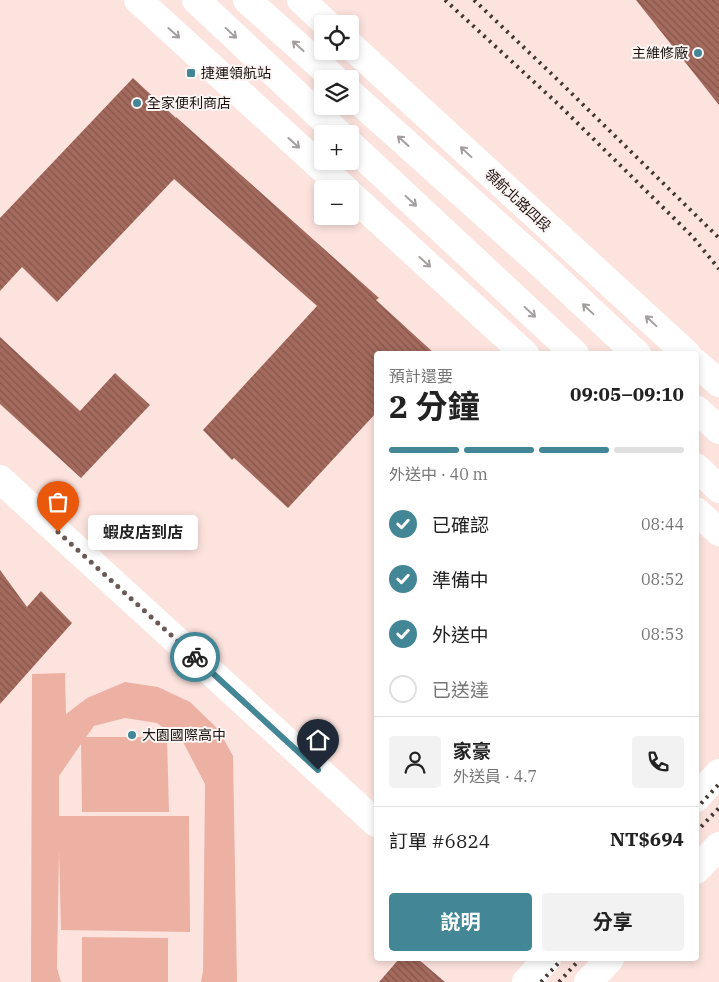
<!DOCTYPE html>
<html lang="zh-TW">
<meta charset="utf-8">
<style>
:root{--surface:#fff;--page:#f2f2f2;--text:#222;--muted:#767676;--line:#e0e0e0;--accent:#438696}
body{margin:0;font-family:"IBM Plex Serif","Noto Sans TC",serif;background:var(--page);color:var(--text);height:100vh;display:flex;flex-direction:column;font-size:19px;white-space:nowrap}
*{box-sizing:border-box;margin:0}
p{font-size:16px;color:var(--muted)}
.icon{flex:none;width:28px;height:28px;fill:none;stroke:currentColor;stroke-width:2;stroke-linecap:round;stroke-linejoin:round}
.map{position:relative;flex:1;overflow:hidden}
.panel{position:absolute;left:374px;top:351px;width:325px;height:610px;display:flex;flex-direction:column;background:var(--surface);border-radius:5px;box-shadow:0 2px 8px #0003}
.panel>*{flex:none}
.fabs{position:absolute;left:314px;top:15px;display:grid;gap:10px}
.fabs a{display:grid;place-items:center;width:45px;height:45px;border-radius:5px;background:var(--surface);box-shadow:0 2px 8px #0003;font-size:25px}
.pin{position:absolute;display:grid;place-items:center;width:42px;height:42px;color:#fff;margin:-51px -21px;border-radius:50% 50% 50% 0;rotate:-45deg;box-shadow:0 0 5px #0007}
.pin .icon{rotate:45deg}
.courier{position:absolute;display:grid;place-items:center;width:50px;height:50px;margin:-25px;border:4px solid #438696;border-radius:50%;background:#fff;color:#222;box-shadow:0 1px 6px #0007}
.bubble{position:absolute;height:35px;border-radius:5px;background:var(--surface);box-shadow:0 2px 8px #0003;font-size:16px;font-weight:700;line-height:35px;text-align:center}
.summary em{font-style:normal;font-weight:700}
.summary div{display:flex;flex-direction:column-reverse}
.summary{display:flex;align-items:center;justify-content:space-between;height:85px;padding:0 15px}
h1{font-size:32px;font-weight:700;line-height:38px}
.bar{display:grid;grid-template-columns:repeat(4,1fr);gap:8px 5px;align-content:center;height:60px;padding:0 15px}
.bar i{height:6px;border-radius:4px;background:var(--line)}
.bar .selected{background:var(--accent)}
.bar p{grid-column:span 4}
.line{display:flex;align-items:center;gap:12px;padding:0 15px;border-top:1px solid var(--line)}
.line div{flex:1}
.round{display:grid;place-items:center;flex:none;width:52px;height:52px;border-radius:5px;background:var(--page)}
ol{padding:0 15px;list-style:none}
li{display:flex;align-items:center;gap:15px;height:55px}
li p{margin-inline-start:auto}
li .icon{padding:5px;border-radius:50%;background:var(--accent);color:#fff;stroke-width:4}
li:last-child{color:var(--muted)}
li i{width:28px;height:28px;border:2px solid var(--line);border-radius:50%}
.cta{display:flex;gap:10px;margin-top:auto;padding:10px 15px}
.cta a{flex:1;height:58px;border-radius:5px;background:var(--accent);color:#fff;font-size:20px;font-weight:700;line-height:58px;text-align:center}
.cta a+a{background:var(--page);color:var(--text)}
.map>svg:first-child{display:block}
.pitch{fill:#edb1a4}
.building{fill:url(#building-back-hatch)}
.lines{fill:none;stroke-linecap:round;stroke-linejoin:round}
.street{stroke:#fff;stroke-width:28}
.secondary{stroke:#fff;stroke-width:28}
.rail{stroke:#423632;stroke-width:4;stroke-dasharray:2.5 5;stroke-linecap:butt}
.oneway{stroke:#a39f9e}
.done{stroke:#695a56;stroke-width:5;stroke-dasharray:0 9}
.route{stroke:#438696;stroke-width:6}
.poi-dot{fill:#438696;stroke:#fcf5f4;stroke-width:2}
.labels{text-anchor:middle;stroke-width:4;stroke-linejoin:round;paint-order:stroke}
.poi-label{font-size:14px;fill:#1a100d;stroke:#fcf5f4;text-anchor:start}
.street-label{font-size:14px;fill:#1a100d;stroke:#fcf5f4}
</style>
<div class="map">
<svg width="719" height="982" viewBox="0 0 719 982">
<defs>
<pattern id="building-back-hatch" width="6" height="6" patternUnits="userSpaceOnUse" patternTransform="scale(1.25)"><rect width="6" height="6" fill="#a46a5d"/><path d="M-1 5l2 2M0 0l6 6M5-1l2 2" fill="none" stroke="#85564b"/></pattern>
</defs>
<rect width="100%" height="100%" fill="#fde3de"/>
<g class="pitch">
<polygon points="65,673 66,714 87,698 125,682 158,687 190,702 218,729 233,756 237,982 201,982 203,971 205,784 183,742 157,723 125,718 94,726 86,737 167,737 169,812 82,812 81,744 59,776 59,816 189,816 190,932 61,930 59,851 57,968 61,982 31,982 32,674"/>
<polygon points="82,937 168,938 168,982 82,982"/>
</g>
<g class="building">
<polygon points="636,0 719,0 719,105"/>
<polygon points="133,78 176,118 176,117 379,298 376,300 435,354 376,354 376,413 288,508 234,458 232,460 203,430 317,306 174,179 57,302 22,267 0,291 0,218"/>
<polygon points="0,337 80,411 115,373 150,405 81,478 0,404"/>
<polygon points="0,570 27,607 41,591 72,623 0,704"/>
<polygon points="399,959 418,959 445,982 379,982"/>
</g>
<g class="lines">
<polyline class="street" points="0,479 376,823"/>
<g class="secondary">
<polyline points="138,0 345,189"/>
<polyline points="196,0 339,134"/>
<polyline points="247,0 335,79"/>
<polyline points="301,0 327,24"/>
<polyline points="350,45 687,354"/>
<polyline points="350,93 542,265 637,354"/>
<polyline points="350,144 575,354"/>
<polyline points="350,194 525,354"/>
<polyline points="696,363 719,383"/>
<polyline points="696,409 719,430"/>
<polyline points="696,467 719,489"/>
<polyline points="696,511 719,532"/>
<polyline points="696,798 719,773"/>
<polyline points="696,870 719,846"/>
<polyline points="526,982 547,959"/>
<polyline points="588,982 610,959"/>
</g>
<g class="rail">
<polyline points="445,0 558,104 692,236 719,269"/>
<polyline points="474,0 559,81 719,238"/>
<polyline points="696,809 719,784"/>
<polyline points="696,832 719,808"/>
<polyline points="541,982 562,959"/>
<polyline points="559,982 580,959"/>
</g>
</g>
<defs><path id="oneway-shaft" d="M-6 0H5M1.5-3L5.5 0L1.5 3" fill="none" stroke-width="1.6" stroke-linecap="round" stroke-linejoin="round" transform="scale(1.25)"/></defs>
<g class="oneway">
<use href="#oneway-shaft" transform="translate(174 33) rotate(42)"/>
<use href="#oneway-shaft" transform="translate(231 33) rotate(43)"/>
<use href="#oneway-shaft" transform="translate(298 46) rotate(-138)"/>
<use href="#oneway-shaft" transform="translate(403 141) rotate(-138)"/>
<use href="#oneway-shaft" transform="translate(294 143) rotate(42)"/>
<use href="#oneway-shaft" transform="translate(466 152) rotate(-137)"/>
<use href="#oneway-shaft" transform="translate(411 201) rotate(43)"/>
<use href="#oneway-shaft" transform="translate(425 262) rotate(42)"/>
<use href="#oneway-shaft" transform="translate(588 309) rotate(-137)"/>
<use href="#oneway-shaft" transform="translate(530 312) rotate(43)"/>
<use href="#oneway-shaft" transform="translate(651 321) rotate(-137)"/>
</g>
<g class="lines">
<polyline class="done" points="58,532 195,657"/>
<polyline class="route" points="195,657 318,770"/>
</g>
<g class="poi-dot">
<circle cx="698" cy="53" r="5"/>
<rect x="186" y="68" width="10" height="10" rx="2.5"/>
<circle cx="137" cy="103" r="5"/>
<circle cx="132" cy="735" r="5"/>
</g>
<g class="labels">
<g class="poi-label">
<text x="688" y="58" text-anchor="end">主維修廠</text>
<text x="201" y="78">捷運領航站</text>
<text x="147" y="108">全家便利商店</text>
<text x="142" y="740">大園國際高中</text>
</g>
<g class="street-label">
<text transform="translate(518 200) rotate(43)" y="5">領航北路四段</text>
</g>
</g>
</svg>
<div class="fabs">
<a><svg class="icon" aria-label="locate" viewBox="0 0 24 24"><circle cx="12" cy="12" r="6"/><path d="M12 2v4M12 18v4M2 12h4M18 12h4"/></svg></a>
<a><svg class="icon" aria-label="layers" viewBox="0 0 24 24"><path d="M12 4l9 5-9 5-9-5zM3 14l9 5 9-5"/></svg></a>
<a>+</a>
<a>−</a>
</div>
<div class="pin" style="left:58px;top:532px;background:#ea580c"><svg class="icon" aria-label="bag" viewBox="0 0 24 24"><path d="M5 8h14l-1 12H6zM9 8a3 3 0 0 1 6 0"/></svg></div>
<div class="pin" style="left:318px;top:770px;background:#1f2937"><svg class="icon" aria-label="home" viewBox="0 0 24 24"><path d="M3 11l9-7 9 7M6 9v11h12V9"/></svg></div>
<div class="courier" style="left:195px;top:657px"><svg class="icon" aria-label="bike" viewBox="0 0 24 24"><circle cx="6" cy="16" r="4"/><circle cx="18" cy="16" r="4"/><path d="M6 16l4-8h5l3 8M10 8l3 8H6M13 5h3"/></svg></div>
<div class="bubble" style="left:88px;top:515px;width:110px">蝦皮店到店</div>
<section class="panel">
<div class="summary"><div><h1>2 分鐘</h1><p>預計還要</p></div><em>09:05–09:10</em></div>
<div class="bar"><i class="selected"></i><i class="selected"></i><i class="selected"></i><i></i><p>外送中 · 40 m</p></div>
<ol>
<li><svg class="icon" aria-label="check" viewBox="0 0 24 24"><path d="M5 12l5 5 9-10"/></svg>已確認<p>08:44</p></li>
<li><svg class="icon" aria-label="check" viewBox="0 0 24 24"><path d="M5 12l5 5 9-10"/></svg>準備中<p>08:52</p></li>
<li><svg class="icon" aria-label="check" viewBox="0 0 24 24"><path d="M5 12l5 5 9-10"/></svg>外送中<p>08:53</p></li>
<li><i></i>已送達</li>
</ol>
<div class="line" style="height:90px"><a class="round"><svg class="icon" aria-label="person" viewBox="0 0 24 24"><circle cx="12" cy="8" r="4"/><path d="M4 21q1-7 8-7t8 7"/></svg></a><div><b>家豪</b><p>外送員 · 4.7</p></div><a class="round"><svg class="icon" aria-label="phone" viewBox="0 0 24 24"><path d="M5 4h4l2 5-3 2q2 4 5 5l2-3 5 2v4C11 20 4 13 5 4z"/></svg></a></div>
<div class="line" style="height:65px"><div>訂單 #6824</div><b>NT$694</b></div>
<div class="cta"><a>說明</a><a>分享</a></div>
</section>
</div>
